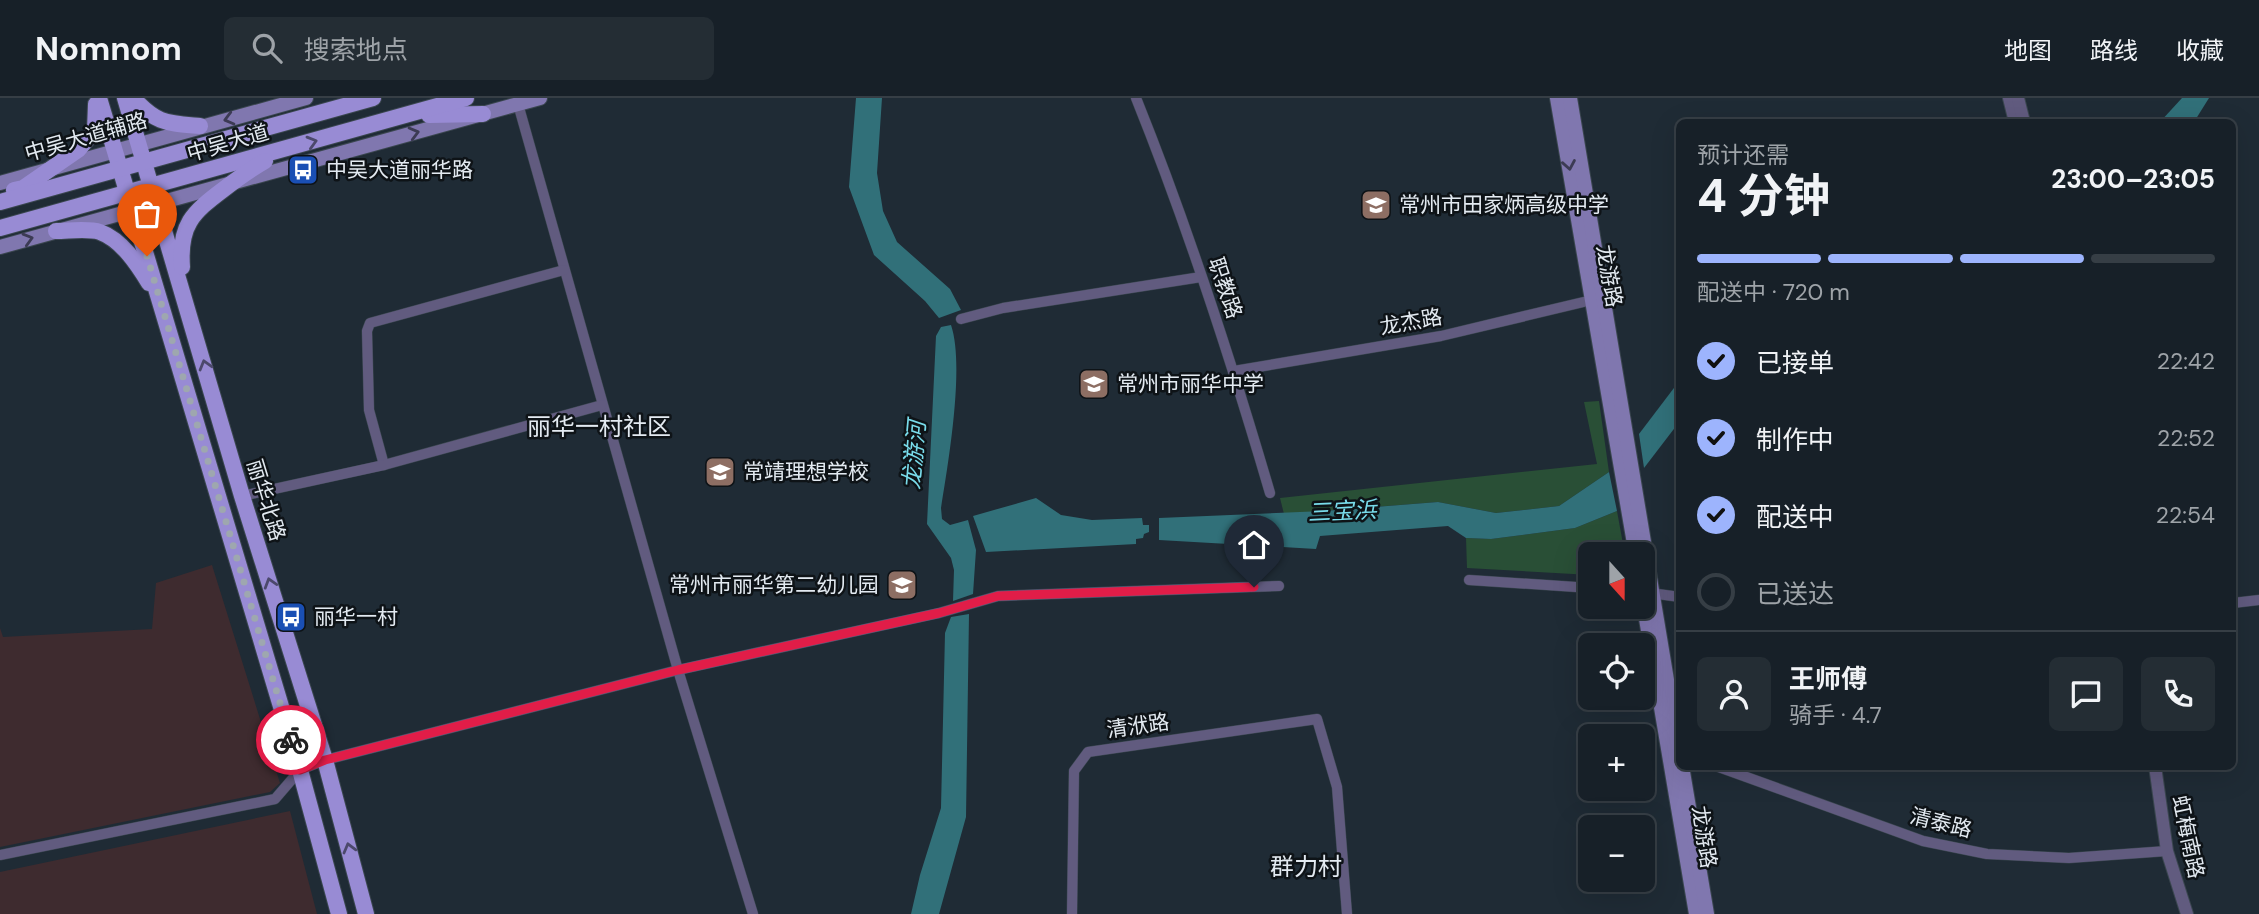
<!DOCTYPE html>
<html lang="zh">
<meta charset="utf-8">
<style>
:root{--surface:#172028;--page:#242d34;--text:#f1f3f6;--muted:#9ea3a8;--line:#363e45;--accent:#9db4fd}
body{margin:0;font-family:"DM Sans","Noto Sans SC",sans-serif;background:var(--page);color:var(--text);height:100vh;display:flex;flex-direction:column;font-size:26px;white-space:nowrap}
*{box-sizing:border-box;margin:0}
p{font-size:23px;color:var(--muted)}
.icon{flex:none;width:38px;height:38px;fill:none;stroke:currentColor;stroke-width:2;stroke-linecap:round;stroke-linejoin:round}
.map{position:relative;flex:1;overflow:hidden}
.details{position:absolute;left:1676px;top:21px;width:560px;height:651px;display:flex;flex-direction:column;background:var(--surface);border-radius:10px;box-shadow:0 7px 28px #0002,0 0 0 2px var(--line)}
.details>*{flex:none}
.needle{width:46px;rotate:159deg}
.fabs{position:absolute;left:1578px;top:444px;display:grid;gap:14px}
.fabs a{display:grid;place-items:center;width:77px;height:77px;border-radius:10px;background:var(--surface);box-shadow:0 7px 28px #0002,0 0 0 2px var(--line);font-size:35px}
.pin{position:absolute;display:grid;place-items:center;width:60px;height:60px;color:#fff;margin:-72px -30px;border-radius:50% 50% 50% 0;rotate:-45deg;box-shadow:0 0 7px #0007}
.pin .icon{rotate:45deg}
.courier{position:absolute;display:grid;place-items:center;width:70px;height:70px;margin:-35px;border:5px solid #e11d48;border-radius:50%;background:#fff;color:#222;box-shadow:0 2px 9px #0007}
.summary em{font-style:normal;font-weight:700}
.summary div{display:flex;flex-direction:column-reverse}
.summary{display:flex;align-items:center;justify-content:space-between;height:119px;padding:0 21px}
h1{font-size:46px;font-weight:700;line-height:52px}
.bar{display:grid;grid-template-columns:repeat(4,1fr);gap:10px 7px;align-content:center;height:84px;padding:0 21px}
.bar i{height:9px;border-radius:5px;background:var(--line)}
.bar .selected{background:var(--accent)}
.bar p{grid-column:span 4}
.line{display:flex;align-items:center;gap:18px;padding:0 21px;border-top:2px solid var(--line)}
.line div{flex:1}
.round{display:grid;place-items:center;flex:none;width:74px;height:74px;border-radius:10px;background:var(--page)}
ol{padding:0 21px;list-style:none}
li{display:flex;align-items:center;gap:21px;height:77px}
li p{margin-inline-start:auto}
li .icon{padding:7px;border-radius:50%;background:var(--accent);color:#111;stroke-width:4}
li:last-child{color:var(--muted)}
li i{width:38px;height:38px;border:4px solid var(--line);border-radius:50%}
header{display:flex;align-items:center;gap:42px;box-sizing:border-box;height:98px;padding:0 35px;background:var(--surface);border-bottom:2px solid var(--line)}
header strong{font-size:33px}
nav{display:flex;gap:38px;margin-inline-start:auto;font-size:24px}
.search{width:490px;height:63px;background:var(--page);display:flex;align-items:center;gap:18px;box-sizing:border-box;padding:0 24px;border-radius:10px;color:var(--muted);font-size:26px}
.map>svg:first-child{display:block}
.industrial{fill:#3e2b2f}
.green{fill:#294f36}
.water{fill:#317079}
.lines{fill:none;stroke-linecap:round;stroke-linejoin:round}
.minor-casing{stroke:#3a464f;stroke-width:11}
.tertiary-casing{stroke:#3a464f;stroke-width:14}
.secondary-casing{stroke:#3a464f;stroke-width:16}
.primary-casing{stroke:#3a464f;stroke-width:18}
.minor{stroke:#615b7f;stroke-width:10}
.tertiary{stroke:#615b7f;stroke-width:12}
.secondary{stroke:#8077af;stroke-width:14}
.primary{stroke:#988bd4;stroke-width:16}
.oneway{stroke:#3c3b54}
.oneway2{stroke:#4c496c}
.done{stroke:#9ea7af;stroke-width:7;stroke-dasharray:0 12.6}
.route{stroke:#e11d48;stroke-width:9}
.labels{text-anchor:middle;stroke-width:5;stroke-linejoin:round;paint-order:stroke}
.street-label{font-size:21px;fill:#e3eaf1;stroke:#0e1317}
.poi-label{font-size:21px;fill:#e3eaf1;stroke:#0e1317;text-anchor:start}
.water-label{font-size:23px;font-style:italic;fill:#79dceb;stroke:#0e1317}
.quarter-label{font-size:24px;fill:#e3eaf1;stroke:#0e1317}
</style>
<header>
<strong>Nomnom</strong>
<div class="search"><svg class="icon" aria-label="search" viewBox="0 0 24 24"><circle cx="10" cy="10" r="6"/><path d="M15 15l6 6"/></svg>搜索地点</div>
<nav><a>地图</a><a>路线</a><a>收藏</a></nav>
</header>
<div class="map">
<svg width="2259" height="816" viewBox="0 0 2259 816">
<rect width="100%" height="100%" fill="#1f2b35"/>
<g class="industrial">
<polygon points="212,467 280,685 270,694 0,749 0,530 3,539 152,531 156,485"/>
<polygon points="290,713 317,816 0,816 0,774"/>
</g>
<g class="green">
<polygon points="1599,303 1609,374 1559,408 1496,415 1438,404 1284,416 1280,400 1597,366 1584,304"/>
<polygon points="1617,413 1625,457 1591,457 1591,477 1467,470 1466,440 1491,441 1575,430"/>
</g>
<g class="water">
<polygon points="856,0 882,0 877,75 883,113 897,144 950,191 961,212 939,220 925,203 874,157 849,89"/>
<polygon points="2182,0 2209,0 2194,24 2160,24"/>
<path d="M951,227C965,268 948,366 941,410L942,421L950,427L968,422L976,452L973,496L953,503L954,472L951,460L927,426L936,238L941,229Z"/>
<polygon points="1680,282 1680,323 1644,370 1639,336"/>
<polygon points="1609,374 1617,413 1575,430 1491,441 1466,440 1448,428 1320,438 1316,451 1159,442 1159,420 1324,413 1438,404 1496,415 1559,408"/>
<polygon points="1036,400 1061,417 1092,422 1142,420 1143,427 1149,427 1149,434 1144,436 1143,440 1136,441 1136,446 986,454 973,418"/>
<polygon points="969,516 966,719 939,816 911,816 920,777 941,710 945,535 951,519"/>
</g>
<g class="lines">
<g class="minor-casing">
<g id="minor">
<path d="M1136,0C1188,129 1231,262 1270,395"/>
<polyline points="518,6 678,572 753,816"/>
<polyline points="961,221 1003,210 1201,179"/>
<polyline points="1234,273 1441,238 1592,202"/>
<polyline points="384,367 369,312 367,233 370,225 564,172"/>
<polyline points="242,398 384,367 602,307"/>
<polyline points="1469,482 1591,490"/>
<polyline points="1643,494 1680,499"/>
<polyline points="2233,505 2259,502"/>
<polyline points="1716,668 1923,743 1987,756 2069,760 2167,753"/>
<polyline points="0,757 275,701 300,672 325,662 678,572 939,515 998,498 1279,488"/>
<polyline points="1072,816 1074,673 1088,654 1317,621 1337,689 1347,816"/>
</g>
</g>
<g class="tertiary-casing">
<g id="tertiary">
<polyline points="2009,0 2015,24"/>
<polyline points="2018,0 2024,24"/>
<polyline points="2155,668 2167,753 2187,816"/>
</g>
</g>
<g class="secondary-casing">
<g id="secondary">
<polyline points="1557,0 1636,457"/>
<polyline points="1570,0 1680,660"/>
<polyline points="0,85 306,0"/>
<polyline points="0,149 540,0"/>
<polyline points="1643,503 1696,816"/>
<polyline points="1682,668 1707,816"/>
</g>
</g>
<g class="primary-casing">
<g id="primary">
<polyline points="99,0 300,672 339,816"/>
<polyline points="125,0 242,398 325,662 366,816"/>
<path d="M133,0C157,26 166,25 200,28"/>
<polyline points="429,17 483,16"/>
<polyline points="14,92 23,90 78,52 95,32 96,6"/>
<polyline points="0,104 373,0"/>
<polyline points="0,130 466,0"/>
<path d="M56,133C69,133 88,130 100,134C122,142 138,167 149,185"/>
<path d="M182,169C179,127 192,115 224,91C237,81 251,71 265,63"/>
</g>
</g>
<use href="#minor" class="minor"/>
<use href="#tertiary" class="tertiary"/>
<use href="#secondary" class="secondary"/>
<use href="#primary" class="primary"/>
</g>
<defs><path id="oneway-chevron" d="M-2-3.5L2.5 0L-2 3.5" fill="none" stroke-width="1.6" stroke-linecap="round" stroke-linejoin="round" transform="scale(1.75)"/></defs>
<g class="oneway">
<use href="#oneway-chevron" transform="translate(229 21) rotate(165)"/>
<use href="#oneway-chevron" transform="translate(414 35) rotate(-15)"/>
<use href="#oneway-chevron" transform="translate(1569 67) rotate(80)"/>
<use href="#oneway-chevron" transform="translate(28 141) rotate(-16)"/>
</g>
<g class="oneway2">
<use href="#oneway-chevron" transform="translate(312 44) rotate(-16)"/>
<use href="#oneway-chevron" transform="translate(205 267) rotate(-106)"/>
<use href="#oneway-chevron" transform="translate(270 485) rotate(-107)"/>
<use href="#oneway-chevron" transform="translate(349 750) rotate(-105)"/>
</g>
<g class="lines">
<polyline class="done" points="147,158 291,642"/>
<polyline class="route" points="291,642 300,672 325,662 678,572 939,515 998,498 1254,489"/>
</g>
<defs>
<g id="bus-square" transform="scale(1.575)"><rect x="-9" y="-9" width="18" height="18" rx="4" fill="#1a4fb4" stroke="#0e1317"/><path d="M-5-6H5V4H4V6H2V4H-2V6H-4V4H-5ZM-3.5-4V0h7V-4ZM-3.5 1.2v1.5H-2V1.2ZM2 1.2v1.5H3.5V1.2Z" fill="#fff"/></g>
<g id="school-square" transform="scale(1.575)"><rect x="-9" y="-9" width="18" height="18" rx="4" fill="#8d6e63" stroke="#0e1317"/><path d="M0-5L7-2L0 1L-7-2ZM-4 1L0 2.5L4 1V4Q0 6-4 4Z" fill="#fff"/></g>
</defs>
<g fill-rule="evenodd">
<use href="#bus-square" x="303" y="72"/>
<use href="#school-square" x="1376" y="107"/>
<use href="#school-square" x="1094" y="286"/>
<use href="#school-square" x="720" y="374"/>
<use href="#school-square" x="902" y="487"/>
<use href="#bus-square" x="291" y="519"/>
</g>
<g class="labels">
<g class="street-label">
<text transform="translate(86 39) rotate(-16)" y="7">中吴大道辅路</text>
<text transform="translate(228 45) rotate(-16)" y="7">中吴大道</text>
<text transform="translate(1609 178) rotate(80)" y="7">龙游路</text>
<text transform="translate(1225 190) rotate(71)" y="7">职教路</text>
<text transform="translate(1411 224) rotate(-10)" y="7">龙杰路</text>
<text transform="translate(266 402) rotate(73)" y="7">丽华北路</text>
<text transform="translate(1138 628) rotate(-8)" y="7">清洑路</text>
<text transform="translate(1941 725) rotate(14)" y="7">清泰路</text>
<text transform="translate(1704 739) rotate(81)" y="7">龙游路</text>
<text transform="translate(2188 739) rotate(78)" y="7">虹梅南路</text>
</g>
<g class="poi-label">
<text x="326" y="79">中吴大道丽华路</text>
<text x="1399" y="114">常州市田家炳高级中学</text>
<text x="1117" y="293">常州市丽华中学</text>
<text x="743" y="381">常靖理想学校</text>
<text x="879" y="494" text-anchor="end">常州市丽华第二幼儿园</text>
<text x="314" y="526">丽华一村</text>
</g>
<g class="water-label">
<text transform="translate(914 357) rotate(-85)" y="8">龙游河</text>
<text transform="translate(1342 413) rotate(-3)" y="8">三宝浜</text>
</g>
<g class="quarter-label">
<text x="599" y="337">丽华一村社区</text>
<text x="1306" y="777">群力村</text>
</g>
</g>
</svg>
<div class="fabs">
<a><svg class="needle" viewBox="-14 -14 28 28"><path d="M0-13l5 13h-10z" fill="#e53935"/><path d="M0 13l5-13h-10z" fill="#9ea3a8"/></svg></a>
<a><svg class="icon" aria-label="locate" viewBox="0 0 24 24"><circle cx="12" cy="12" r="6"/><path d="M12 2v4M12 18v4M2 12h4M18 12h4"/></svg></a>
<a>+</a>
<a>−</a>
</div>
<div class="pin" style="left:147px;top:158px;background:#ea580c"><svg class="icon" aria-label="bag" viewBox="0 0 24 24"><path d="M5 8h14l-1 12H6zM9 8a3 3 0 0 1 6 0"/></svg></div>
<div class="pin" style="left:1254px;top:489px;background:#1f2937"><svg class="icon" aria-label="home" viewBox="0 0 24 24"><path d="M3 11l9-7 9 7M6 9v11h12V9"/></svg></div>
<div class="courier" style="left:291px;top:642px"><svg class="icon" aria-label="bike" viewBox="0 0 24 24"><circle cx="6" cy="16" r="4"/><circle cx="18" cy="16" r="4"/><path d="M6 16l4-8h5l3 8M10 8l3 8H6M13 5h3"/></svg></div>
<section class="details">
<div class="summary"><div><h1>4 分钟</h1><p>预计还需</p></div><em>23:00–23:05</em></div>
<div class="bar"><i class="selected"></i><i class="selected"></i><i class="selected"></i><i></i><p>配送中 · 720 m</p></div>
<ol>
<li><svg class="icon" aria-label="check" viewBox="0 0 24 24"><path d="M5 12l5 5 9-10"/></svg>已接单<p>22:42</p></li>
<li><svg class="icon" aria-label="check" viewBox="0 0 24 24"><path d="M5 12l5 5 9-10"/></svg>制作中<p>22:52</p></li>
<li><svg class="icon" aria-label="check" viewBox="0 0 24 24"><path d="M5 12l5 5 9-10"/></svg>配送中<p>22:54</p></li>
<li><i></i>已送达</li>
</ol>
<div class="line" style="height:126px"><a class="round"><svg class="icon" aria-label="person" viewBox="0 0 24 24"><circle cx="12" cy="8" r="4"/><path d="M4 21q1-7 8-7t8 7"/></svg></a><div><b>王师傅</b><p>骑手 · 4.7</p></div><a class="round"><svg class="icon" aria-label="chat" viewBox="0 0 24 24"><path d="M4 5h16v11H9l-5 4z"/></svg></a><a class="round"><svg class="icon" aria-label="phone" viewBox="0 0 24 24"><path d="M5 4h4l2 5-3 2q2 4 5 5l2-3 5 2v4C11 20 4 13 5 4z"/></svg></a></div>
</section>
</div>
